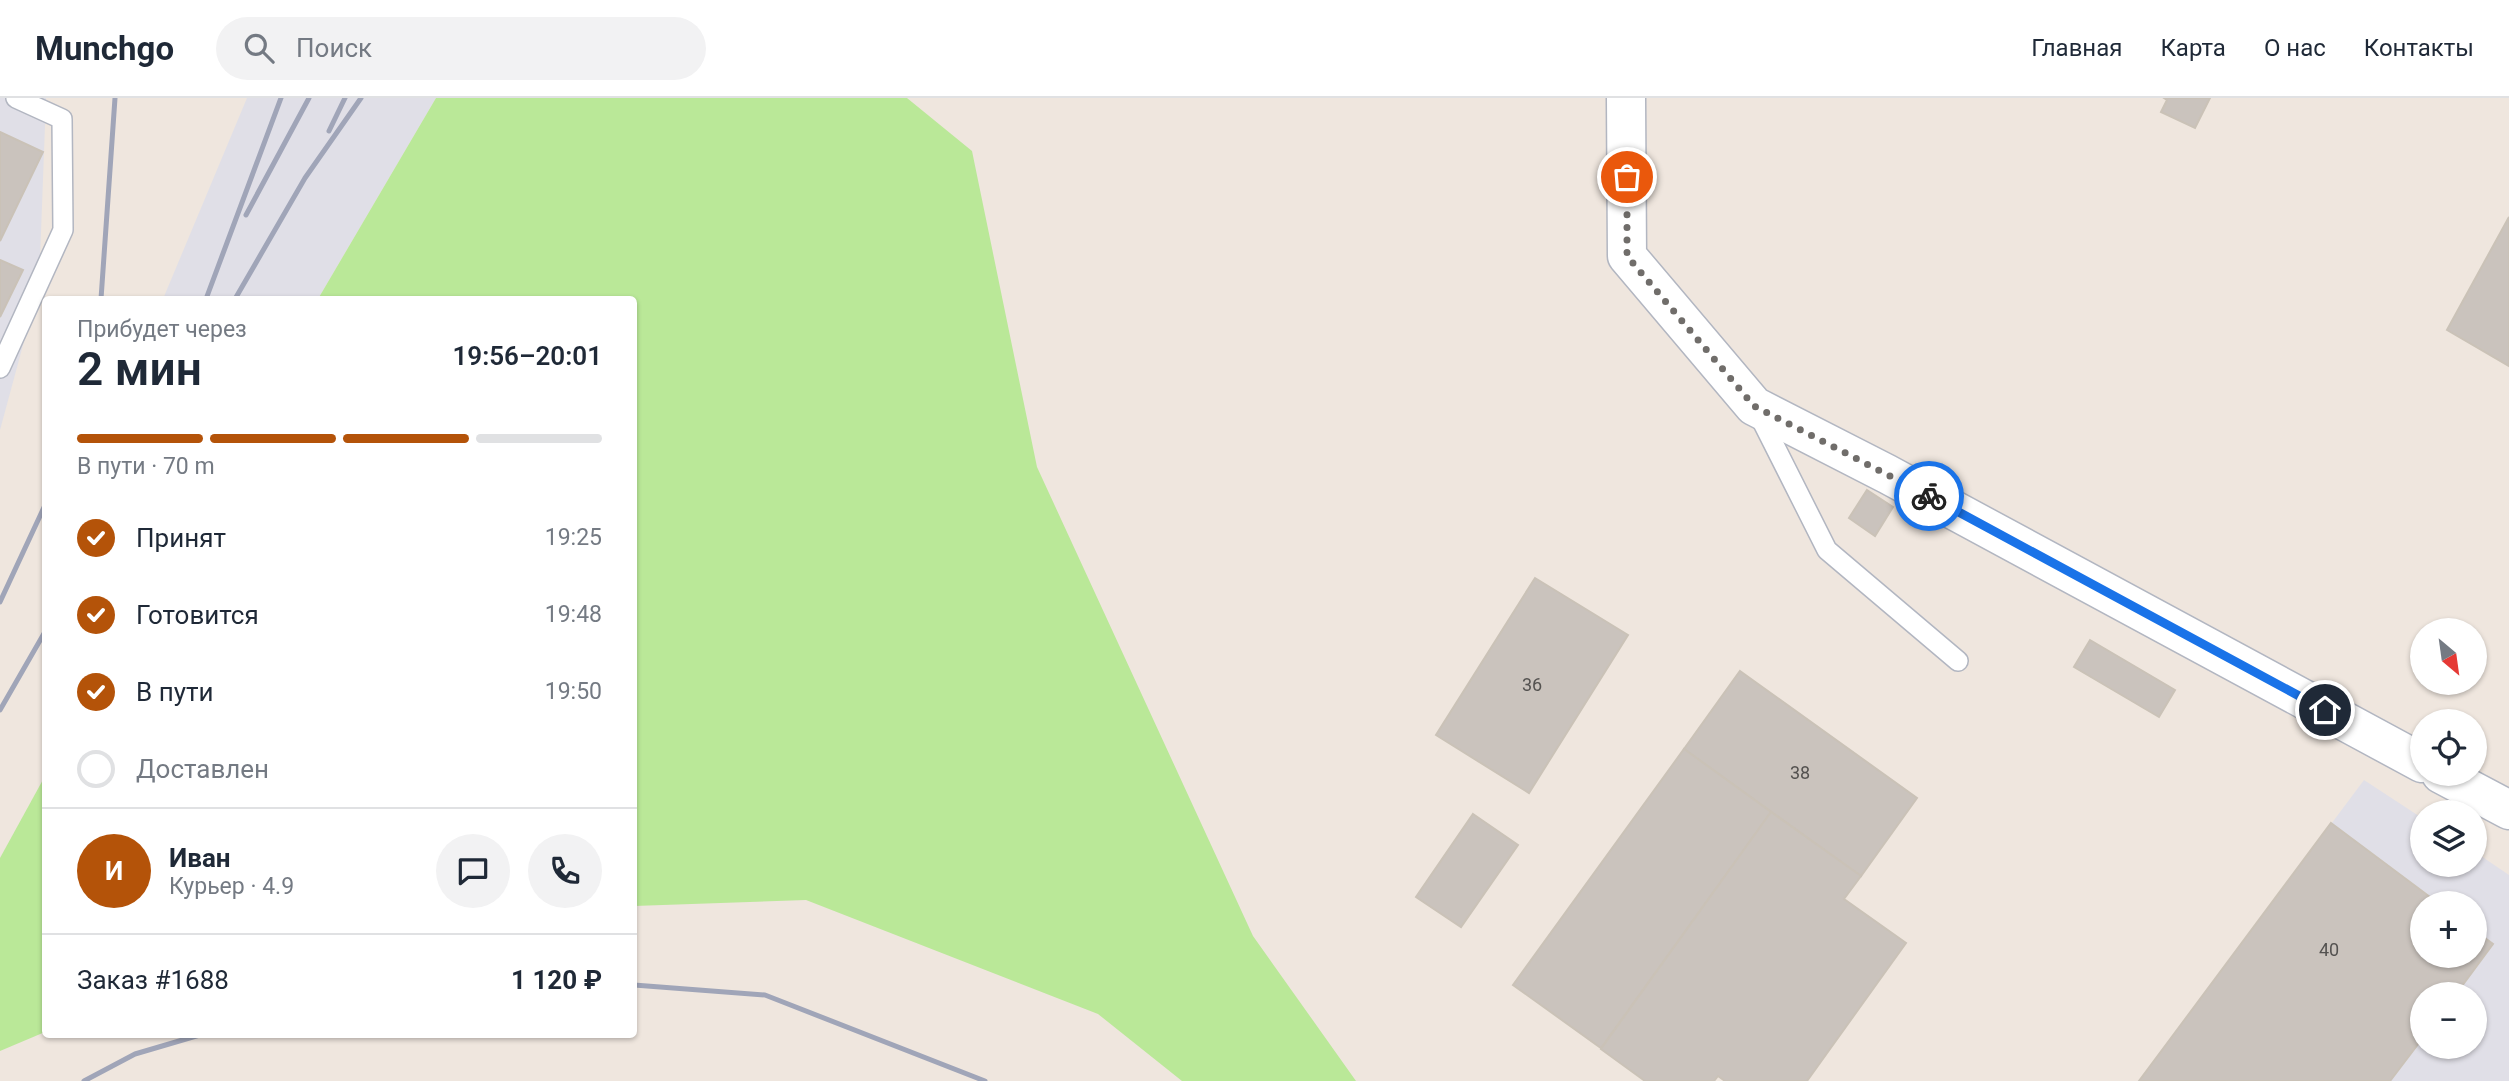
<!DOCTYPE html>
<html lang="ru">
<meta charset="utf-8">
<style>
:root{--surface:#fff;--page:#f2f2f3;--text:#1f2937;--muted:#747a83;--line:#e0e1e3;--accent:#b45309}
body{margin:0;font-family:Roboto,sans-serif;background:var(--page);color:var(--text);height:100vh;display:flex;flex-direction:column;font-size:26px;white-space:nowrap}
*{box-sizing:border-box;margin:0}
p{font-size:23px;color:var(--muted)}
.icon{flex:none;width:38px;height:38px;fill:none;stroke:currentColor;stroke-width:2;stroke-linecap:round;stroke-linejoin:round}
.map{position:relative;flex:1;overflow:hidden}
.details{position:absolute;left:42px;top:198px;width:595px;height:742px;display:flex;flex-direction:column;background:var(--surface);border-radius:7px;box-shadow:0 2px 5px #0004}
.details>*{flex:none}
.needle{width:46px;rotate:151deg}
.tools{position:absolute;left:2410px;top:520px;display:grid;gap:14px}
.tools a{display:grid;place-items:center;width:77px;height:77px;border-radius:50%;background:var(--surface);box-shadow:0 2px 5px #0004;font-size:35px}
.pin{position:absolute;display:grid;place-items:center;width:60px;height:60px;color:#fff;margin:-30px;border:4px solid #fff;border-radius:50%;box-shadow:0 2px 7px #0007}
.courier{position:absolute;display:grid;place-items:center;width:70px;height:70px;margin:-35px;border:5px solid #1a73e8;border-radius:50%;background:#fff;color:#222;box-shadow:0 2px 9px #0007}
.overview em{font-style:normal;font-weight:600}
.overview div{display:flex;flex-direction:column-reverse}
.overview{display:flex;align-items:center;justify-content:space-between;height:119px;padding:0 35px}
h1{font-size:46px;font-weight:600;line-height:52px}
.bar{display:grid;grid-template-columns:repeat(4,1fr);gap:10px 7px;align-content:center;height:84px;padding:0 35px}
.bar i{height:9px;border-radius:5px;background:var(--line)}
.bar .active{background:var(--accent)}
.bar p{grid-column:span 4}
.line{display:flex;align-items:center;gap:18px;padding:0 35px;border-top:2px solid var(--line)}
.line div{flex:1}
.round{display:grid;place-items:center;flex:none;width:74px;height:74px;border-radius:37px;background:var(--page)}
ol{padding:0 35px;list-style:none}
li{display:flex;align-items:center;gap:21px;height:77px}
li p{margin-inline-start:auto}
li .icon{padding:7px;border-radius:50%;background:var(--accent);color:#fff;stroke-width:4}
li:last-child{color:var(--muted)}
li i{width:38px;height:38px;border:4px solid var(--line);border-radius:50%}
header{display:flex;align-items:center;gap:42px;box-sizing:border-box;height:98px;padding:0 35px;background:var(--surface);border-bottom:2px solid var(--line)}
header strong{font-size:33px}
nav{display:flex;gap:38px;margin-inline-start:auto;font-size:24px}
.search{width:490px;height:63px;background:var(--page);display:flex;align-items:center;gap:18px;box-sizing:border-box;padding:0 24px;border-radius:38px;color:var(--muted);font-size:26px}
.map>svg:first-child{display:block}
.industrial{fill:#e0dfe7;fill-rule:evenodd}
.green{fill:#bae898}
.building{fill:#cac3bd;stroke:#cac2b7;stroke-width:2}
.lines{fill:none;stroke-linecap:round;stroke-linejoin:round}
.lane-casing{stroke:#b2b6c1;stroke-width:22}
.street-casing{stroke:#b2b6c1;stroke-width:41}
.lane{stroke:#fff;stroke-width:19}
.street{stroke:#fff;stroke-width:38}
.rail{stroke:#a0a5b8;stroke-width:5}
.done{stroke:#706d6a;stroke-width:7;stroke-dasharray:0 12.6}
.route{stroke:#1a73e8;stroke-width:9}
.labels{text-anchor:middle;stroke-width:5;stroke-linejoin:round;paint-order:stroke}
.number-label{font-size:18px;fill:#545250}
</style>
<header>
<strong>Munchgo</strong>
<div class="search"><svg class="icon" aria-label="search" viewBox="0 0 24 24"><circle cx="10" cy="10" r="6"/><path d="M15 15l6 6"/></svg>Поиск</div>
<nav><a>Главная</a><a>Карта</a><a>О нас</a><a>Контакты</a></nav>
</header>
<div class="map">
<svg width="2509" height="983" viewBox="0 0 2509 983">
<rect width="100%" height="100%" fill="#efe6de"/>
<g class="industrial">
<polygon points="0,0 46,0 39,188 0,332"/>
<polygon points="247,0 436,0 318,201 163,201"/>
<path d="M2364,682L2422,720V766H2474L2475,754L2509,777V983H2139ZM2422,805H2474V858H2422ZM2422,896H2474V948H2422Z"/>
</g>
<g class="green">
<polygon points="436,0 907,0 972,53 1037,369 1253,838 1356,983 1182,983 1098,916 806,802 634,808 634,201 318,201"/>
<polygon points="45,678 45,934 0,953 0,760"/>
</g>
<g class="building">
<polygon points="2164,0 2210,0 2195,30 2161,14 2167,2"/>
<polygon points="0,34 43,54 0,143"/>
<polygon points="2509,119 2509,268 2447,232"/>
<polygon points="0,162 23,172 0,219"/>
<polygon points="1867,392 1893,409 1875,438 1849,420"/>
<polygon points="1535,480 1628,537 1529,695 1436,637"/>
<polygon points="2090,542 2175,592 2159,619 2074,569"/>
<polygon points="1740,573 1917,700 1861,778 1684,651"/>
<polygon points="1684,651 1771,714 1601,950 1513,887"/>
<polygon points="1771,714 1861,778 1844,801 1906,845 1807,983 1725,983 1718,978 1714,983 1645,983 1601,951"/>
<polygon points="1473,716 1518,747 1461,829 1416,799"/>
<polygon points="2331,725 2438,805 2422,805 2422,858 2474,858 2474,832 2493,846 2456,896 2422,896 2422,941 2390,983 2139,983"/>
</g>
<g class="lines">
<g class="lane-casing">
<g id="lane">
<polyline points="0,270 63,132 62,21 16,0"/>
<polyline points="1758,315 1827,452 1958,563"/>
</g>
</g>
<g class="street-casing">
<g id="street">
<polyline points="1626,0 1627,158 1754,308 1887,376 2422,665"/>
<polyline points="2441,676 2509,712"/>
</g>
</g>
<use href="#lane" class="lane"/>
<use href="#street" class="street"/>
<g class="rail">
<polyline points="329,33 345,0"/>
<polyline points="246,117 309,0"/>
<polyline points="101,201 115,0"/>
<polyline points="206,201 281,0"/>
<polyline points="235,201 305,80 361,0"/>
<polyline points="0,504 46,405"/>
<polyline points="0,612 46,532"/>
<polyline points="634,887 765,897 985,983"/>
<polyline points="84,983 135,956 203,936"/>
</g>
</g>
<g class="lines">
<polyline class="done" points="1627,79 1627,158 1754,308 1929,398"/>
<polyline class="route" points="1929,398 2325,612"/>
</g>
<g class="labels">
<g class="number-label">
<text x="1532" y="593">36</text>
<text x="1800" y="681">38</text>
<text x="2329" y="858">40</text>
</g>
</g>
</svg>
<div class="tools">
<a><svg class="needle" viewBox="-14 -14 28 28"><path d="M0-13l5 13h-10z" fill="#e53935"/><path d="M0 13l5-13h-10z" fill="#747a83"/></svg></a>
<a><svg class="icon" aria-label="locate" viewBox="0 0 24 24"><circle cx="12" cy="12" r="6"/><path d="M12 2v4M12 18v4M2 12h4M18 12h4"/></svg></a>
<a><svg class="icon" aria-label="layers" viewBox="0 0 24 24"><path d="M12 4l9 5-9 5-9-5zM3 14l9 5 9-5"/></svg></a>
<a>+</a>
<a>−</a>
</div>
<div class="pin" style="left:1627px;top:79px;background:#ea580c"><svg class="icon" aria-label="bag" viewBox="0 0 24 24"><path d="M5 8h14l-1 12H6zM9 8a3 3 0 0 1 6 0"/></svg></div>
<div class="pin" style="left:2325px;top:612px;background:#1f2937"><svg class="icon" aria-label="home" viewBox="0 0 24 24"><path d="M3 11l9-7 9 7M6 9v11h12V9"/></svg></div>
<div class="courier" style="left:1929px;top:398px"><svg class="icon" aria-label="bike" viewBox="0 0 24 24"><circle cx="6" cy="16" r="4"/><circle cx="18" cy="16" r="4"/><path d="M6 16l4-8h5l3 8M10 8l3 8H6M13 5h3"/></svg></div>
<section class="details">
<div class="overview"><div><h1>2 мин</h1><p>Прибудет через</p></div><em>19:56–20:01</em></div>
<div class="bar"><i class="active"></i><i class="active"></i><i class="active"></i><i></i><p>В пути · 70 m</p></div>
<ol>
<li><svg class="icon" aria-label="check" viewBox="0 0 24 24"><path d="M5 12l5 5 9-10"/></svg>Принят<p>19:25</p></li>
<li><svg class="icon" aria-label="check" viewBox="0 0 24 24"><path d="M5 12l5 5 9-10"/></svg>Готовится<p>19:48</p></li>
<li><svg class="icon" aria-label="check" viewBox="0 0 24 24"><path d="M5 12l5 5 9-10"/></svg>В пути<p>19:50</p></li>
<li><i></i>Доставлен</li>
</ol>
<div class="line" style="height:126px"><b class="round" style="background:var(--accent);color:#fff">И</b><div><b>Иван</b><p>Курьер · 4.9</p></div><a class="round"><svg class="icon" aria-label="chat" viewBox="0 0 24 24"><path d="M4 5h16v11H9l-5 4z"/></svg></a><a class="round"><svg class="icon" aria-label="phone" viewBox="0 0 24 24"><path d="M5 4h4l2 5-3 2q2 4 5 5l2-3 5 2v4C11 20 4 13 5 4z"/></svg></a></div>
<div class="line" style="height:91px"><div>Заказ #1688</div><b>1 120 ₽</b></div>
</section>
</div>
